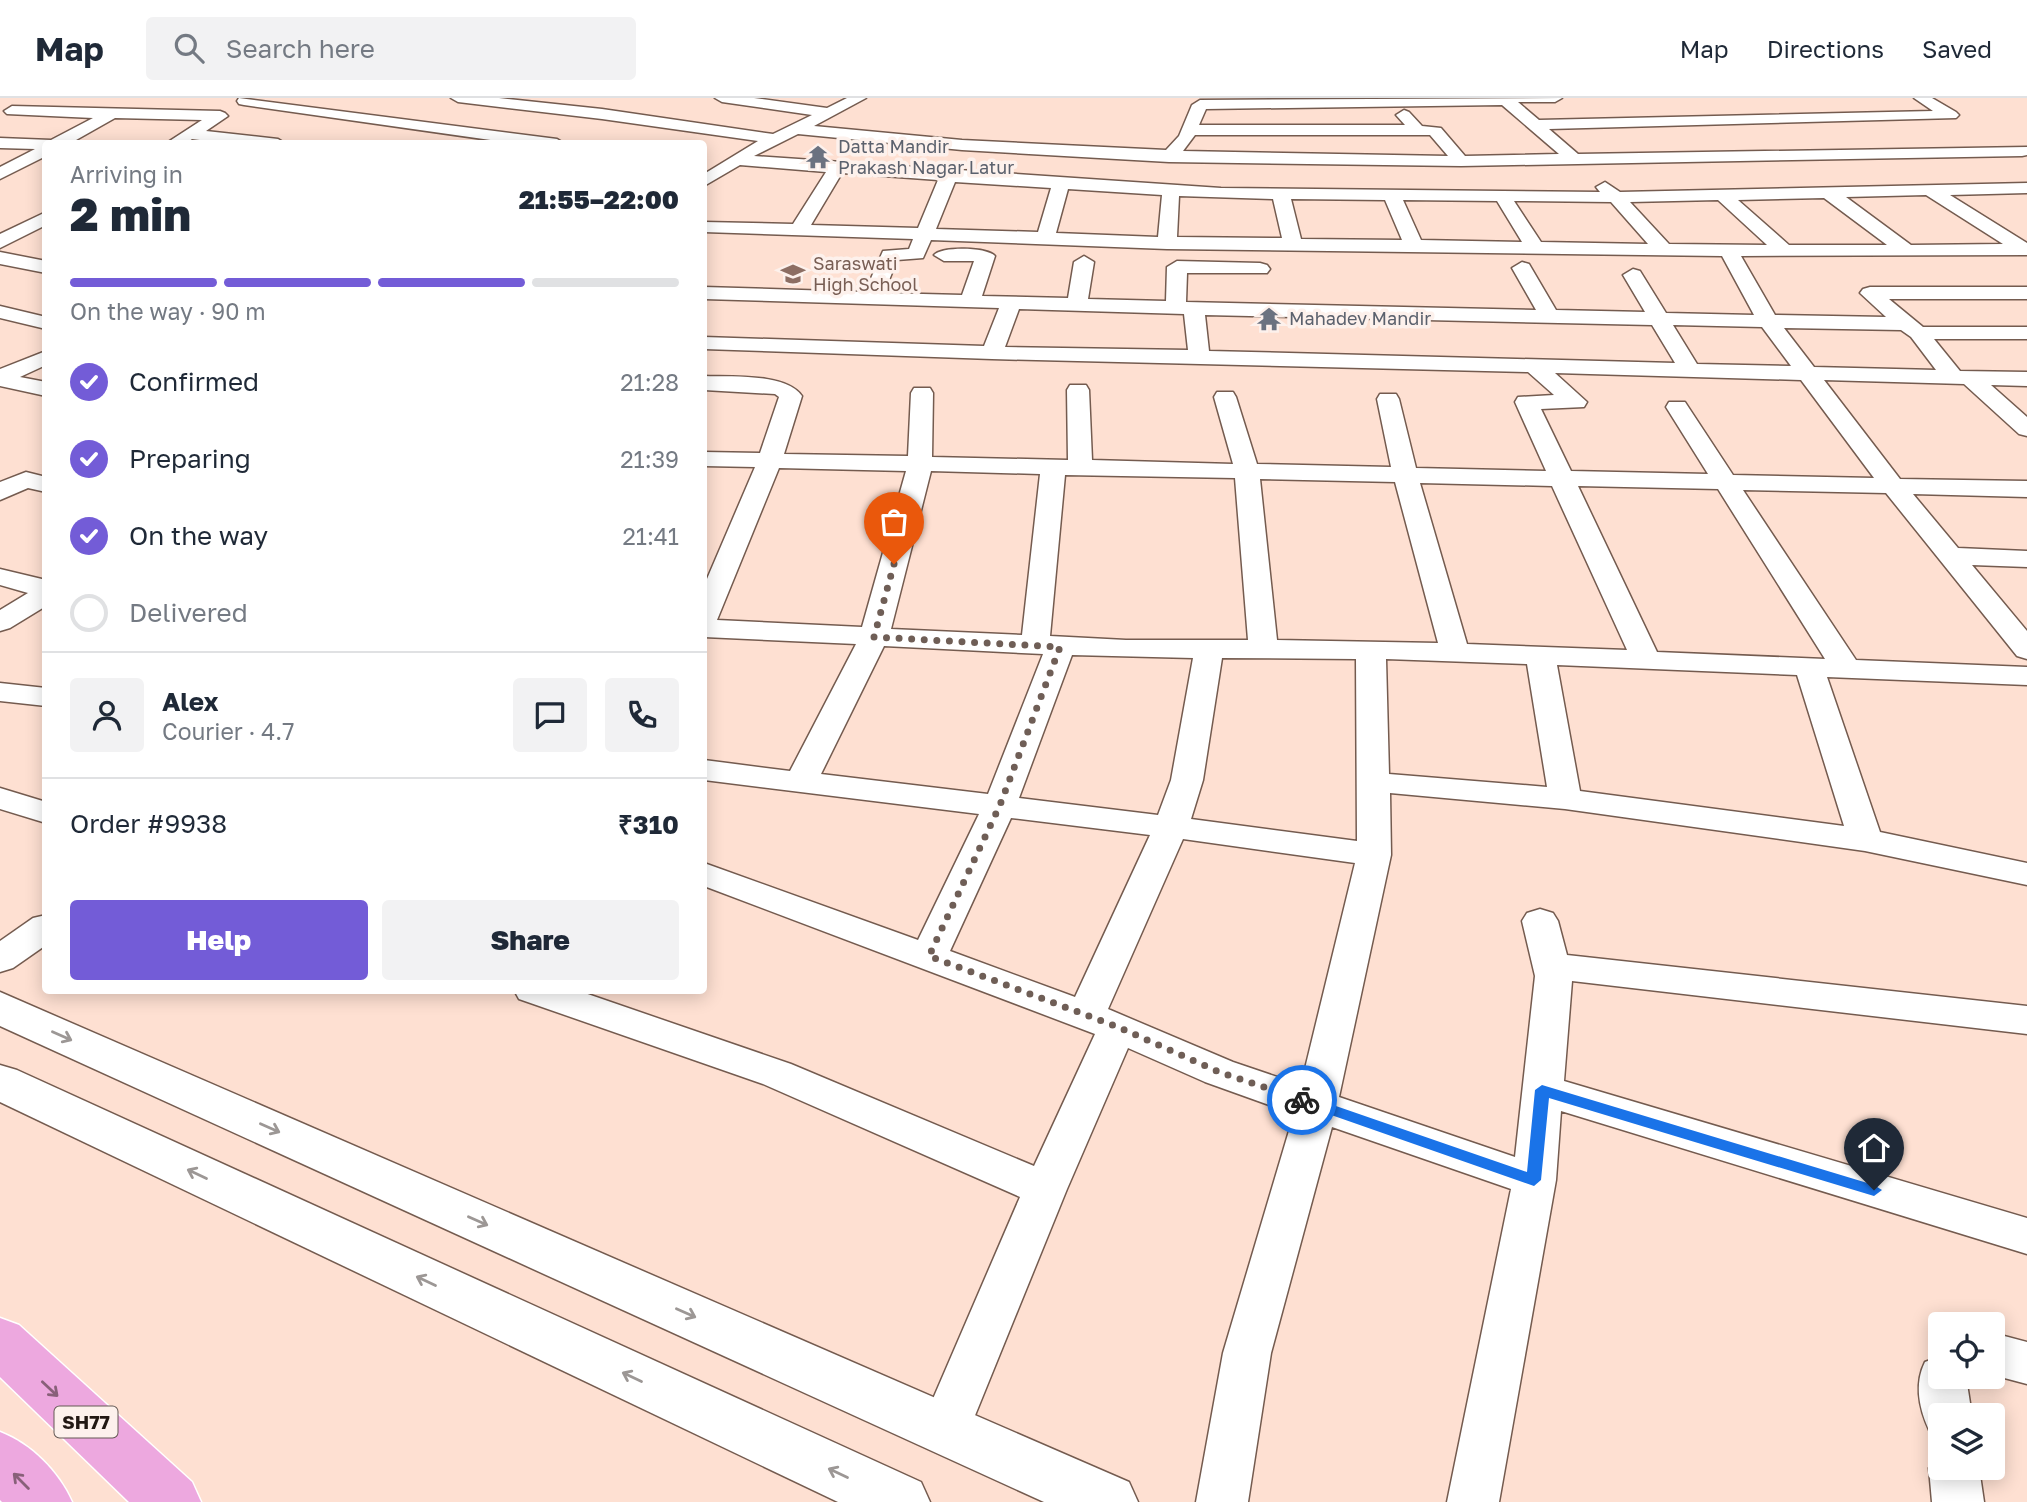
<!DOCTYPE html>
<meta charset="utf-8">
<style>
:root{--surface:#fff;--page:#f2f2f3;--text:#1f2937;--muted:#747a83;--line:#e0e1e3;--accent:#735cd7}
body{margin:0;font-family:"Golos Text",sans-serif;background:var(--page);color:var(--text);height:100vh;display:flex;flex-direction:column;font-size:26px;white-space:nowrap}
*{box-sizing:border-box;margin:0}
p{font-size:23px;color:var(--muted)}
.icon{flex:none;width:38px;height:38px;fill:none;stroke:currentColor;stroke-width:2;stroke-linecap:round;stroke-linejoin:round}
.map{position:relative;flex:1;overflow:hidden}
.side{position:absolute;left:42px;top:42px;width:665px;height:854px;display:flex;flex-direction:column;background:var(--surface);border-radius:7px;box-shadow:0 4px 18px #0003}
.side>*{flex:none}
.buttons{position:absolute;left:1928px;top:1214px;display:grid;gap:14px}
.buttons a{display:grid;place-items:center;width:77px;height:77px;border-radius:7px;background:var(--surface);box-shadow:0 4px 18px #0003;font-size:35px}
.pin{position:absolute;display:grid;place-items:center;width:60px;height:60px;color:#fff;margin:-72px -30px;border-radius:50% 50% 50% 0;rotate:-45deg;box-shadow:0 0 7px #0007}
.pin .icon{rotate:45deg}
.courier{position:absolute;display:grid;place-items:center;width:70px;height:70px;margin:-35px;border:5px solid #1a73e8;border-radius:50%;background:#fff;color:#222;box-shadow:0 2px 9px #0007}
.headline em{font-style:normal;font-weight:800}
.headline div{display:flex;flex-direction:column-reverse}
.headline{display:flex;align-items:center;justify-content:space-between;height:119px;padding:0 28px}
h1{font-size:46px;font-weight:800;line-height:52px}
.bar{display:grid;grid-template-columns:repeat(4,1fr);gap:10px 7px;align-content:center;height:84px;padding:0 28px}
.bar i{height:9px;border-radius:5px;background:var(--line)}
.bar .active{background:var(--accent)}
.bar p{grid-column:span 4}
.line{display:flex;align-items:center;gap:18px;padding:0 28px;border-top:2px solid var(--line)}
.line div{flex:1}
.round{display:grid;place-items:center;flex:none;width:74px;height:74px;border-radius:7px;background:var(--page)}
ol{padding:0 28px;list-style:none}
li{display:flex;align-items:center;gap:21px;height:77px}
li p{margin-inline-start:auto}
li .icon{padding:7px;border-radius:50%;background:var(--accent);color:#fff;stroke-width:4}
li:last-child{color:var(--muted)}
li i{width:38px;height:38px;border:4px solid var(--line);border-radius:50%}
.action{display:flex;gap:14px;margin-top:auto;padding:14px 28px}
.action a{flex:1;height:80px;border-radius:7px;background:var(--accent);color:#fff;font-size:28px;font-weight:800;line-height:80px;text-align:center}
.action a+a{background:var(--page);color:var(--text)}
header{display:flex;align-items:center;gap:42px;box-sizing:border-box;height:98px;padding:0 35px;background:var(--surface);border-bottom:2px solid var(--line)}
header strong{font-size:33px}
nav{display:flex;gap:38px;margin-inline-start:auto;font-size:24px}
.search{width:490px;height:63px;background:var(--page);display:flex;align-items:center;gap:18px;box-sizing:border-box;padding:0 24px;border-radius:7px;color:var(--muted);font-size:26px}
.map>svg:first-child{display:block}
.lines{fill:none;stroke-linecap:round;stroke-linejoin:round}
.street-casing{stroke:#745b4f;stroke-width:3}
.secondary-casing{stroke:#745b4f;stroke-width:3}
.primary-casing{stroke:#fff;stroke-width:3}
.street{fill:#fff;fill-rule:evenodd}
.secondary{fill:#fff;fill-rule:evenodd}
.primary{fill:#eda8df;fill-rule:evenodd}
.oneway{stroke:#9c9795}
.oneway2{stroke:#886079}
.route{fill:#1a73e8}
.done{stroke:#6f5e56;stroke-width:7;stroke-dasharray:0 12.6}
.labels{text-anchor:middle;stroke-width:7;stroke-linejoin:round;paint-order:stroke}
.far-worship-label{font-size:18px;fill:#5b616d;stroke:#fdf1ec;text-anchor:start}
.far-education-label{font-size:18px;fill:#785e54;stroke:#fdf1ec;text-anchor:start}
.shield{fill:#fdf1ec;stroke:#645954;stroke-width:2}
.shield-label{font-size:19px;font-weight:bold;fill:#221813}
</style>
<header>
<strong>Map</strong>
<div class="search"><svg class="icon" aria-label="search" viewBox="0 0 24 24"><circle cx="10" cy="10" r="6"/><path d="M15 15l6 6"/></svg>Search here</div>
<nav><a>Map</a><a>Directions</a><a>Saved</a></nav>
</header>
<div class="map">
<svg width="2027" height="1404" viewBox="0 0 2027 1404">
<rect width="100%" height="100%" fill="#fee0d2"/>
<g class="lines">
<g class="street-casing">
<g id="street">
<polygon points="239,0 557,41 565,46 518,46 244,7 239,6 237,3"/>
<path d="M451,0H499L602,11L773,36L812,17L722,4L715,0H754L827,10L847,0H866L814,28L962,42L1166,52L1179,38L1192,7L1200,2L1562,0L1555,4H1518L1539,22L1933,13L1914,0H1932L1956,14L1959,17L1956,20L1549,31L1578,56L2027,49V57L2022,58L1461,68L1169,64L962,52L798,36L754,58L1221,90L1600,94L1596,89L1605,84L1620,94L2027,85V95L1950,97L2027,145V157L1741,158L1775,217L1886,219L1860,195L1863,191L1870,189H2027V201H1889L1923,229H2027V241H1934L1960,273L2027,274V288L1991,287L2027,319V338L2019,336L1964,286L1824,282L1900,381L2027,383V399L1913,396L1958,450L2027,453V469L1972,467L2027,533V561L2017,558L1886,395L1743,392L1856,562L2027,569V587L1827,579L1880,734L2027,765V787L1865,753L1565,711L1390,695L1391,757L1339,999L1515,1059L1535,878L1522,823L1527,815L1540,811L1553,815L1558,823L1567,857L2027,908V936L1572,883L1564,983L2027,1120V1156L1561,1013L1556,1082L1499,1404H1447L1511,1091L1332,1029L1271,1255L1248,1404H1196L1223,1255L1294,1016L1205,984L1128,950L1067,1091L963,1347L945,1353L927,1347L920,1331L1020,1099L763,986L519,901L514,892H576L791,966L1034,1068L1095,936L704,788V765L918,842L979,716L704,682V662L790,673L856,546L704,539V488L755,369L704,368V354L760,355L779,299L775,296L704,292V278C731,279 786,275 802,298L784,356L908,358L911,295L914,290H930L933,295L932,359L1068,362L1067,292L1070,287H1086L1089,292L1092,362L1233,366L1214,299L1217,294H1233L1236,299L1257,366L1391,369L1377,301L1380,296H1396L1399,301L1416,370L1546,373L1515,304L1518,299L1554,297L1528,274L992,261L704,251V239L984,248L999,210L704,201V189L865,194L883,153L909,151L913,141L704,134V124L793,126L826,74L740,67L704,88V76L758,43L602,21L458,4ZM1502,7L1559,56L1465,58L1441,30L1422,28L1409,14L1404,12L1396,17L1405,27H1199L1206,11ZM1195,37H1430L1448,58L1183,53ZM842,75L938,82L918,130L811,127ZM955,84L1051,90L1038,134L936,131ZM1068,91L1162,97L1158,139L1056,135ZM1926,97L2003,146L1911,147L1846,99ZM1179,98L1273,101L1282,140L1177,139ZM1824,100L1887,147H1789L1738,102ZM1291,101L1385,102L1402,142L1301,141ZM1403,102L1497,103L1522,144L1421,142ZM1718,102L1767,147L1669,146L1630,104ZM1514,103L1611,104L1648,146L1541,144ZM931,142L1167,151L1722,158L1754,217L1666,215L1640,173L1633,171L1623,177L1645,214L1556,212L1529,166L1522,164L1512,170L1536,212L1186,204L1187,175H1267L1270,171L1267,167L1260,165L1177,163L1167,169L1166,203L1088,201L1094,164L1084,158L1074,164L1068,200L982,198L995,158C987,149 942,148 934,157L944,163H974L962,197L884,195L897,162L923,160ZM1019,211L1184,216L1188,252L1005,249ZM1205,217L1652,227L1675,265L1209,253ZM1673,227L1762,229L1791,268L1697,266ZM1784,230L1901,232L1911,239L1936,272L1814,269ZM1555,275L1801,282L1874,380L1733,377L1685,304H1669L1666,309L1708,376L1571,373L1541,311L1584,309L1587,304ZM779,370L906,373L862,529L717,522ZM931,373L1040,376L1022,537L891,531ZM1065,377L1235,380L1248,542H1126L1050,538ZM1260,381L1395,384L1438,545L1277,542ZM1420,385L1552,388L1627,552L1467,546ZM1578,388L1718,391L1825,561L1657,554ZM884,548L1043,556L988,696L821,676ZM1072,557L1193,560L1171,682L1158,717L1019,700ZM1222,560L1356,561L1357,743L1191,721L1203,682ZM1386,561L1527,566L1547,689L1389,676ZM1557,567L1797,577L1844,728L1580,693ZM1011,720L1150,737L1075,899L950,853ZM1183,741L1355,765L1301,987L1233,964L1108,911Z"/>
<polygon points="12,8 220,13 225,15 228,18 206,33 278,41 286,46 231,46 192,41 185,46 165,46 202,22 115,20 69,46 46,46 46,58 0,81 0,69 35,51 0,50 0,40 51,42 93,20 7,16 4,13"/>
<polygon points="46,114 46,127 0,150 0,136"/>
<polygon points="0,154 46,163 46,175 0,166"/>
<polygon points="0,208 46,219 46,231 0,220"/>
<polygon points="46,253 46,267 20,279 46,284 46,298 0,288 0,271"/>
<polygon points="26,374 46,379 46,394 28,390 0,402 0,384"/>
<polygon points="0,471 46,482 46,508 10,530 0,533 0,512 28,495 0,487"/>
<polygon points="0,585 46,590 46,608 0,603"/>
<polygon points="0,690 46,704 46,725 0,711"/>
<polygon points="46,817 46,847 13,870 0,874 0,843 33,820"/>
<polygon points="1993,1235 2027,1244 2027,1286 1993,1277"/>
<path d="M1941,1258V1279H1966L1972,1318H1941V1338L1930,1334C1919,1311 1914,1286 1925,1264Z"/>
<polygon points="1941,1352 1941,1370 1979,1370 1984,1404 1932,1404 1929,1370 1936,1354"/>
</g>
</g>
<g class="secondary-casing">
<g id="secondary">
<polygon points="0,894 1129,1384 1138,1404 1044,1404 0,928"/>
<polygon points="0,967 17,972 921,1384 930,1404 838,1404 0,1004"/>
</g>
</g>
<g class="primary-casing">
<g id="primary">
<polygon points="0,1220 19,1227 192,1384 201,1404 129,1404 0,1279"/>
<path d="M0,1334C31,1346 58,1373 72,1404H2L0,1402Z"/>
</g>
</g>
<use href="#street" class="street"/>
<use href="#secondary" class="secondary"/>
<use href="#primary" class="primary"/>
</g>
<defs><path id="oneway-shaft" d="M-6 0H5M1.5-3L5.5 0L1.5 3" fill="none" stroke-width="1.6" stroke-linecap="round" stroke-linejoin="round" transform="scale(1.75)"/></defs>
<g class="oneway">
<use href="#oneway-shaft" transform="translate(62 938) rotate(24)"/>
<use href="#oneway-shaft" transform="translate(270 1030) rotate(24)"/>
<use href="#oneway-shaft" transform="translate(197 1076) rotate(-155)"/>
<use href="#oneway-shaft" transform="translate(478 1123) rotate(24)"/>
<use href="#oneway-shaft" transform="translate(426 1183) rotate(-155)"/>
<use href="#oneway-shaft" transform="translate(686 1215) rotate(24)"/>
<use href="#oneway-shaft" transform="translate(632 1279) rotate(-155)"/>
<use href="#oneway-shaft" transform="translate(838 1375) rotate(-155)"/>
</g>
<g class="oneway2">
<use href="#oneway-shaft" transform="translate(50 1291) rotate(43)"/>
<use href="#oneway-shaft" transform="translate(21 1383) rotate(-135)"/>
</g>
<polygon class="route" points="1542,987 1874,1087 1882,1092 1874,1098 1549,1000 1541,1082 1534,1088 1297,1005 1295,1002 1302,996 1307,998 1527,1074 1535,992"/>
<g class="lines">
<polyline class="done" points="894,466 874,539 1060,549 1000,707 929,858 1118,929 1219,974 1302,1002"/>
</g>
<defs>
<g id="temple-bare" transform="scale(1.89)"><path d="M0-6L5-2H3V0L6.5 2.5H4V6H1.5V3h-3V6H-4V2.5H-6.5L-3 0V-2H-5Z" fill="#6b7280" stroke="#fdf1ec" stroke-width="2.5" paint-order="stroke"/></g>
<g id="school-bare" transform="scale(1.89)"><path d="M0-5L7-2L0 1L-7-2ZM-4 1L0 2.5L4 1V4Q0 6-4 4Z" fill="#8d6e63" stroke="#fdf1ec" stroke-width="2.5" paint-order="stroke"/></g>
</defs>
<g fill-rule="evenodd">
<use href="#temple-bare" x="818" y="59"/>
<use href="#school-bare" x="793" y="176"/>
<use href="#temple-bare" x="1269" y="221"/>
</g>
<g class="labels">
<g class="far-worship-label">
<text x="838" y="55">Datta Mandir<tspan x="838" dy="21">Prakash Nagar Latur</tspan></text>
<text x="1289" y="227">Mahadev Mandir</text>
</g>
<g class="far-education-label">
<text x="813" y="172">Saraswati<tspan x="813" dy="21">High School</tspan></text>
</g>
<rect class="shield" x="54.5" y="1308.5" width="63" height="31" rx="5"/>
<g class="shield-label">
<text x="86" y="1331">SH77</text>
</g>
</g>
</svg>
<div class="buttons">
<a><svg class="icon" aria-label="locate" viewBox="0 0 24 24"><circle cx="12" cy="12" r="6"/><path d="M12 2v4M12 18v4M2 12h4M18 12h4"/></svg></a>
<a><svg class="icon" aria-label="layers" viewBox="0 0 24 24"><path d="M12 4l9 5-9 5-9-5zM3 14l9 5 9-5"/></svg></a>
</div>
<div class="pin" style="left:894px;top:466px;background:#ea580c"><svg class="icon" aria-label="bag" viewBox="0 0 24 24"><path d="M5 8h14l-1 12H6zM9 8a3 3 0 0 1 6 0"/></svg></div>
<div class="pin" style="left:1874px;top:1092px;background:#1f2937"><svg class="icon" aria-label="home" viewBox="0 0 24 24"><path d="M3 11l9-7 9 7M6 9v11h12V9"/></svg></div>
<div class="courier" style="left:1302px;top:1002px"><svg class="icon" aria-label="bike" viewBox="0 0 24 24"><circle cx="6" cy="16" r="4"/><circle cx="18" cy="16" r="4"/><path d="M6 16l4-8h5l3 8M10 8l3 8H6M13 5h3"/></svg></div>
<section class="side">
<div class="headline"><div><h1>2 min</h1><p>Arriving in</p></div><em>21:55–22:00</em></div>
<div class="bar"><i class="active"></i><i class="active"></i><i class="active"></i><i></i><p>On the way · 90 m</p></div>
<ol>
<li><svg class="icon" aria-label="check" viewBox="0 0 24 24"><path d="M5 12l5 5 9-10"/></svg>Confirmed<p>21:28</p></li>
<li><svg class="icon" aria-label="check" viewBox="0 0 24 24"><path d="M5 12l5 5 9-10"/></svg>Preparing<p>21:39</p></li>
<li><svg class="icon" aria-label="check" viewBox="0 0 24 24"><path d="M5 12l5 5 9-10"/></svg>On the way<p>21:41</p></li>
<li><i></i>Delivered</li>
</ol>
<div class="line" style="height:126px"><a class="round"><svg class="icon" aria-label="person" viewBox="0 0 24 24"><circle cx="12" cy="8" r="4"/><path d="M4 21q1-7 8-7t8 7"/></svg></a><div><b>Alex</b><p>Courier · 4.7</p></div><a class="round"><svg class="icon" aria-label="chat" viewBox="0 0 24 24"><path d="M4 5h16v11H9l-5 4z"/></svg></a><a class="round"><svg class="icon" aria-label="phone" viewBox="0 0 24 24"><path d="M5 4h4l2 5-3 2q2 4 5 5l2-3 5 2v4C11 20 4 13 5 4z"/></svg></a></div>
<div class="line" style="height:91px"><div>Order #9938</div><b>₹310</b></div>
<div class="action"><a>Help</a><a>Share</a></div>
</section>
</div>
